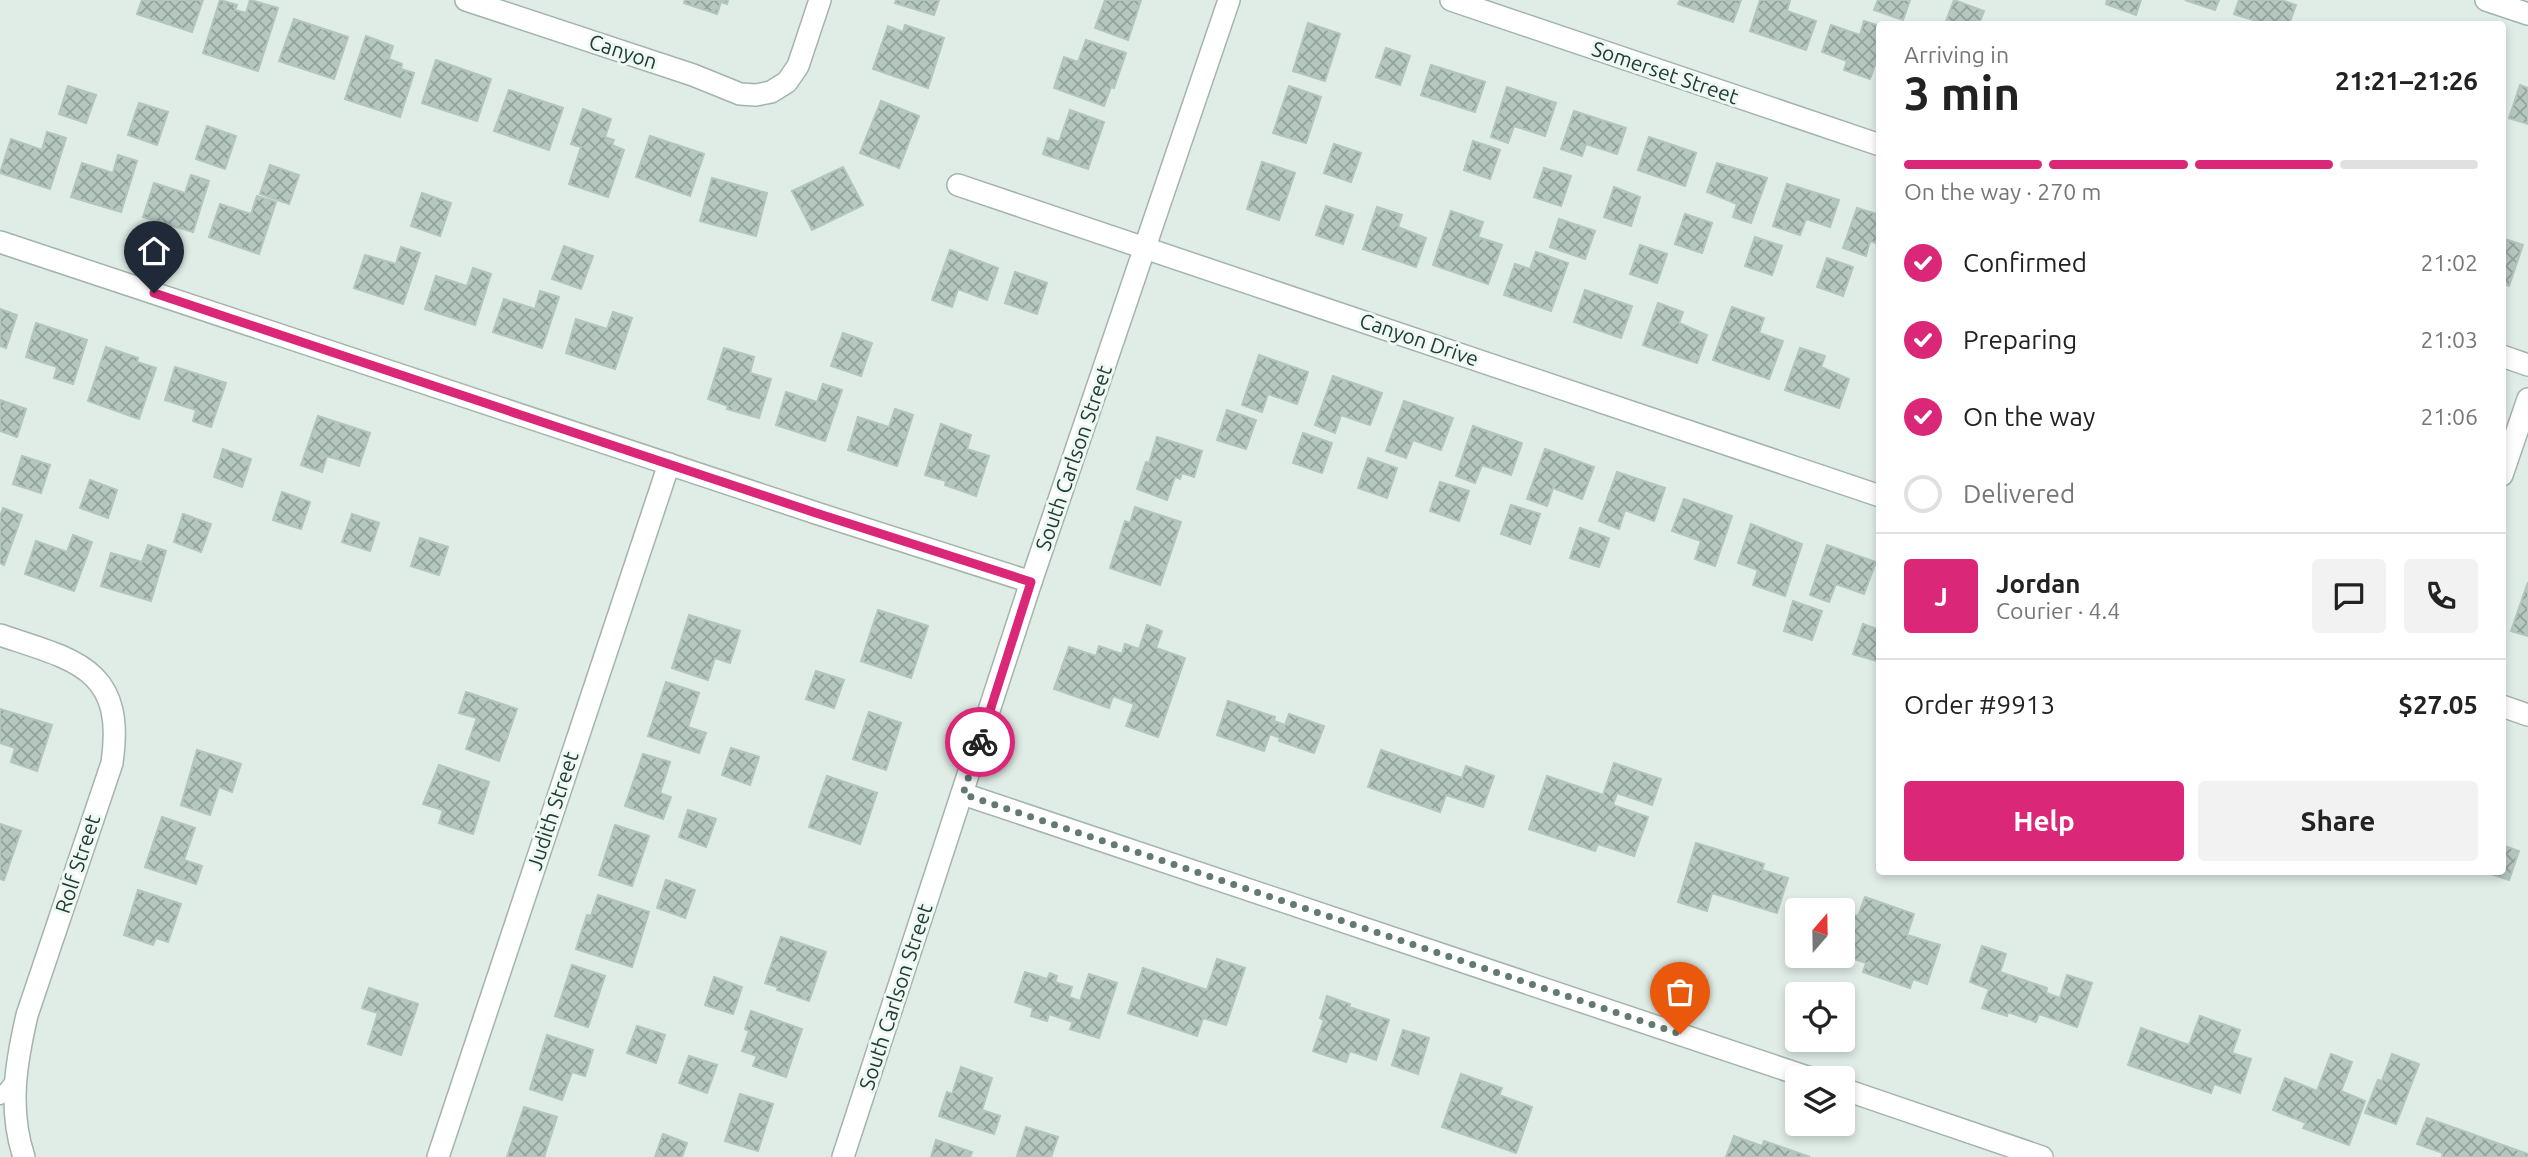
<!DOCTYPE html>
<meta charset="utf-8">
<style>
:root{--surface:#fff;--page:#f2f2f2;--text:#222;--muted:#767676;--line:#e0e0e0;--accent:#db2777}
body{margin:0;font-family:Ubuntu,sans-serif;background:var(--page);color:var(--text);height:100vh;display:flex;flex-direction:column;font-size:26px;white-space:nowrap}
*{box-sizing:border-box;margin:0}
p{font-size:23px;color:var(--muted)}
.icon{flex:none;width:38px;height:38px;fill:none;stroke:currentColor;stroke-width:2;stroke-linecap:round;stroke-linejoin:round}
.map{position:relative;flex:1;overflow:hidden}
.details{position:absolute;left:1876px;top:21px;width:630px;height:854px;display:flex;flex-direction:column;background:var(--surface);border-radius:7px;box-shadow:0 4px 10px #0003}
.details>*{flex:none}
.needle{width:46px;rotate:20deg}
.tools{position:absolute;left:1785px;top:898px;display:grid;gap:14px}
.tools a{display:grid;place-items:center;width:70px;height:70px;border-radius:7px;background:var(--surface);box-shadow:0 4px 10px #0003;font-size:35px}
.pin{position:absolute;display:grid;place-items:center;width:60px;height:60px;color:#fff;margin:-72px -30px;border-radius:50% 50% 50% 0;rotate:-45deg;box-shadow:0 0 7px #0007}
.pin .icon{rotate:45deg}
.courier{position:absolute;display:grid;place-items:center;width:70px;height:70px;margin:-35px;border:5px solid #db2777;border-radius:50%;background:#fff;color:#222;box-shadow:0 2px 9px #0007}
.headline em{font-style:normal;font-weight:600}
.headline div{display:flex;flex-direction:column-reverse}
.headline{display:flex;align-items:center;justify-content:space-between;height:119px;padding:0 28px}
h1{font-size:46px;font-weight:600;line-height:52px}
.bar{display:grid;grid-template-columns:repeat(4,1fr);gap:10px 7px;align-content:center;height:84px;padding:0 28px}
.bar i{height:9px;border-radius:5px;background:var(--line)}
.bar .current{background:var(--accent)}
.bar p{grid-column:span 4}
.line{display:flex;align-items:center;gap:18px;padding:0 28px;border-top:2px solid var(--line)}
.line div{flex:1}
.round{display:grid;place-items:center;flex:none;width:74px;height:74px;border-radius:7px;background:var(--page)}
ol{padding:0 28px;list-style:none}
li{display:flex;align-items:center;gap:21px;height:77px}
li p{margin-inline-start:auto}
li .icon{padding:7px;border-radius:50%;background:var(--accent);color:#fff;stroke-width:4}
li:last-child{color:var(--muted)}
li i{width:38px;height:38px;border:4px solid var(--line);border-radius:50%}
.button{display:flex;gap:14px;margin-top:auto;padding:14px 28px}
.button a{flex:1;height:80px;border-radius:7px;background:var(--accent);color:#fff;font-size:28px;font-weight:600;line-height:80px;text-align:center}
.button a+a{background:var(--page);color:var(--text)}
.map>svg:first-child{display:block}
.building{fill:url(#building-cross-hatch);stroke:#b2c6bd;stroke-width:2}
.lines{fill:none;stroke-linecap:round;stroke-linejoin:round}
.service-casing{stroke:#a3b4ad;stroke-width:17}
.minor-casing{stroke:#a3b4ad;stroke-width:24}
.service{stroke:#fff;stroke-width:14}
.minor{stroke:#fff;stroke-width:21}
.done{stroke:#637a73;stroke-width:7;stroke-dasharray:0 12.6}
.route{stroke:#db2777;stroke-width:9}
.labels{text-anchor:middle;stroke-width:6;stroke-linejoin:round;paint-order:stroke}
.street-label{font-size:21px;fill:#203d35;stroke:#f0f8f4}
</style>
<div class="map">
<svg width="2528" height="1157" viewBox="0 0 2528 1157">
<defs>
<pattern id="building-cross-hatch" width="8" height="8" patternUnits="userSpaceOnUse" patternTransform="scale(1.75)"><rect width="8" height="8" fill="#b5c7bf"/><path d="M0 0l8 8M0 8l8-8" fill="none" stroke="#93a39c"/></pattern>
</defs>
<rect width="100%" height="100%" fill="#e0ece6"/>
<g class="building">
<polygon points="142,0 203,0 192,32 137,14"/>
<polygon points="220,0 237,5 235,10 246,13 250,0 278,8 258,71 203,53"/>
<polygon points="685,0 728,0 727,4 721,2 717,14 684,3"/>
<polygon points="896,0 939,0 934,15 895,3"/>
<polygon points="1105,0 1141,0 1128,40 1095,28"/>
<polygon points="1680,0 1741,0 1733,22 1678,4"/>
<polygon points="1760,0 1790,0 1787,11 1816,21 1806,50 1750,31"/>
<polygon points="1878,0 1910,0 1903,20 1874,10"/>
<polygon points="1954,0 1984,11 1979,24 1945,24"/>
<polygon points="2107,0 2141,0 2136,15 2106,4"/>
<polygon points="2185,0 2219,0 2215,10"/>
<polygon points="2239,0 2281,0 2296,5 2289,24 2266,24 2234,14"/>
<polygon points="294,19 348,37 334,79 279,61"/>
<polygon points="1864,21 1880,26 1880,51 1870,79 1844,70 1847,61 1822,52 1831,25 1860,35"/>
<polygon points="1308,23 1340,34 1325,81 1293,71"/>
<polygon points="905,25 944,38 928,88 873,69 888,26 903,32"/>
<polygon points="366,36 393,46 389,59 402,64 401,69 414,73 400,117 345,99"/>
<polygon points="1086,40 1126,53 1114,88 1111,87 1104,106 1054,88 1064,57 1078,62"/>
<polygon points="1386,48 1410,56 1400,85 1376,77"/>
<polygon points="436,60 491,79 477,121 422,103"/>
<polygon points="1431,65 1485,82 1475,112 1421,95"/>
<polygon points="2520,85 2528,88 2528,124 2509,118"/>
<polygon points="68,86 96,95 86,123 59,114"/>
<polygon points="1289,86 1321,97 1306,143 1273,133"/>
<polygon points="1507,87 1556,103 1545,136 1514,126 1508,143 1491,137"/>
<polygon points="509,90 563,108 549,150 494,131"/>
<polygon points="881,101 919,116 899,168 860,153"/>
<polygon points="139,103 168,112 157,145 128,135"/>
<polygon points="583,109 611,119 605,137 614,140 612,145 624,150 608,197 569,184 581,147 571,144"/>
<polygon points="1070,110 1104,122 1088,169 1043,154 1048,138 1059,142"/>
<polygon points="1574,111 1626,128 1617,154 1586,144 1582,156 1561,149"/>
<polygon points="207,126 236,136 225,169 196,159"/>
<polygon points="47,132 66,138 50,189 0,173 11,139 42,150"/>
<polygon points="650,136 704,154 690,196 636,177"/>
<polygon points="1649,137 1696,153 1685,186 1638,170"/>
<polygon points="1473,141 1500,150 1490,179 1464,170"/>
<polygon points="1334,144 1361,153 1351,182 1324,173"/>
<polygon points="118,155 137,161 121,212 71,197 82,163 113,173"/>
<polygon points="1262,162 1295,173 1279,220 1247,209"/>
<polygon points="1717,163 1767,178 1751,223 1733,217 1737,204 1707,192"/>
<polygon points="270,165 299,175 289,204 260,194"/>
<polygon points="843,167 863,205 812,230 792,191"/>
<polygon points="1544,168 1571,176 1561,206 1534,197"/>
<polygon points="191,175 209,181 193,232 143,217 154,183 185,193"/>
<polygon points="712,178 767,193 756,236 700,221"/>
<polygon points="1787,184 1839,200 1830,227 1806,219 1800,235 1773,226"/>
<polygon points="1614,187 1640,197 1631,226 1604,217"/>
<polygon points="422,193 451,203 440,236 411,226"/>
<polygon points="257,196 276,202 259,254 209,237 220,204 251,214"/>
<polygon points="1326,206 1353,215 1343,244 1316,235"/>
<polygon points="1377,207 1402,215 1398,227 1426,238 1416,267 1363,249"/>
<polygon points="1857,208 1880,215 1880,244 1870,241 1866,256 1843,248"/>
<polygon points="1451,211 1483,222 1478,237 1502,245 1488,284 1433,265"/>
<polygon points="1685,214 1712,223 1702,253 1675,244"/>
<polygon points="1559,219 1595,231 1585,259 1550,247"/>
<polygon points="1755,237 1782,246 1772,275 1745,266"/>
<polygon points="2502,238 2523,245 2509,286 2502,283"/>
<polygon points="1640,245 1667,254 1657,283 1630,274"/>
<polygon points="564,246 593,256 581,289 552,279"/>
<polygon points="401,247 420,253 403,304 354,288 365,255 396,264"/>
<polygon points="950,250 998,268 987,300 958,289 952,307 932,300"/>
<polygon points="1536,252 1568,263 1551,311 1504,295 1515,264 1530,269"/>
<polygon points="1827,258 1853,267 1843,296 1817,287"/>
<polygon points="473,268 491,274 475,325 425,309 436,276 467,286"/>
<polygon points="1015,272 1047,283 1037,314 1005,303"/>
<polygon points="1585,290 1632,306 1621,338 1574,322"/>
<polygon points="540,291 559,297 542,348 493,332 504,299 535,309"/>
<polygon points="1658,303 1683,312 1679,323 1707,335 1697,363 1643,345"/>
<polygon points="1732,307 1764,318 1759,333 1783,341 1769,379 1713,360"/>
<polygon points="0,309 17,315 6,348 0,346"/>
<polygon points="613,312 632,318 615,369 566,353 576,319 607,329"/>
<polygon points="36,323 87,340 73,384 54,378 57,367 26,357"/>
<polygon points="843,333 872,343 861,376 831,366"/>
<polygon points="106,347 138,358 137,362 156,368 139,419 88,401"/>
<polygon points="724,348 754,357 750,373 771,379 759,418 727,409 728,406 708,399"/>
<polygon points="1800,348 1825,356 1821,367 1849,379 1839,408 1785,390"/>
<polygon points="1259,355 1308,372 1297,404 1268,394 1262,412 1242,405"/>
<polygon points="175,367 226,383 211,427 193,421 196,410 165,400"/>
<polygon points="1333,376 1382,393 1370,425 1341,415 1335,433 1315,425"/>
<polygon points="823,384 842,390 825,441 776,425 786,392 817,402"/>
<polygon points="0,400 26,409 17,437 0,431"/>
<polygon points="1404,401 1453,418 1441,450 1413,440 1406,458 1386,451"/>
<polygon points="895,409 913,415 897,466 848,450 858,417 889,427"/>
<polygon points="1227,410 1256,420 1246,449 1217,440"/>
<polygon points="318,416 370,433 359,466 327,456 322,472 301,465"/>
<polygon points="941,424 971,435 967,449 989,456 976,496 945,485 946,481 925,475"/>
<polygon points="1473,426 1522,443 1511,475 1482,465 1475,483 1456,476"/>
<polygon points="1303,433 1332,443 1322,473 1293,463"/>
<polygon points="1157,437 1202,451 1194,477 1182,473 1180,479 1175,477 1167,500 1137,489 1146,462 1149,463"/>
<polygon points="223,449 251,459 242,487 214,477"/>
<polygon points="1545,449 1594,467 1582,499 1553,488 1547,506 1527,499"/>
<polygon points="22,456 50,465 41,493 13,484"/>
<polygon points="1368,458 1397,468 1387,498 1358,488"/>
<polygon points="1617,472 1665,488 1654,521 1625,510 1619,529 1599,521"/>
<polygon points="90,480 117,490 108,518 80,508"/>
<polygon points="1440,482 1469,491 1459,521 1430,511"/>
<polygon points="282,492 310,502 301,529 273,520"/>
<polygon points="1684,499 1732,516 1715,566 1695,559 1701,541 1672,531"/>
<polygon points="1511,505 1540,514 1530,544 1501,534"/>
<polygon points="1135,507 1181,522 1160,585 1110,568 1125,521 1130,523"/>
<polygon points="3,508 22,515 4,565 0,563 0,517"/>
<polygon points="183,514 211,524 201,552 174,542"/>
<polygon points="352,514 379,523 370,551 342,542"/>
<polygon points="1751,524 1802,544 1785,596 1753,585 1758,570 1738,563"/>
<polygon points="1580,528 1609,538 1599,567 1570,558"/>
<polygon points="73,535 92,542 74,591 25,574 36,541 67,552"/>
<polygon points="420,538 448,547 439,575 411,566"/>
<polygon points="148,545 166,551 151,601 101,586 111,553 142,562"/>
<polygon points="1827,545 1876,562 1864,594 1836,584 1829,602 1810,595"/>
<polygon points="2528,582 2528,636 2511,631"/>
<polygon points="1793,601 1822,611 1812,640 1784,631"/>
<polygon points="878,610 928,626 911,678 861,661"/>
<polygon points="689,615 740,631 730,663 715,658 708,680 672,668"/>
<polygon points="1863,624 1880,630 1880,662 1853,654"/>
<polygon points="1147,625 1162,631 1156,648 1185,658 1158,737 1126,726 1134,704 1113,696 1109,708 1054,689 1069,647 1096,656 1099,646 1122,654 1125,644 1139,649"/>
<polygon points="816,671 844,680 834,708 806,699"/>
<polygon points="666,682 699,693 688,727 706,733 699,753 648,736"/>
<polygon points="466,692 517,709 499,761 466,749 477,718 459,713"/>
<polygon points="1228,701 1275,717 1274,721 1285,725 1289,714 1324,726 1314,753 1279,741 1280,738 1270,734 1264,751 1217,735"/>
<polygon points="0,709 52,725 37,771 11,762 15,748 0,743"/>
<polygon points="869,712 901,723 886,770 853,759"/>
<polygon points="731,748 759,757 750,785 722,775"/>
<polygon points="197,750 241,764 232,792 219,787 210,815 181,805"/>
<polygon points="1381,750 1462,778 1466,766 1494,776 1483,807 1446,795 1440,812 1368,787"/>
<polygon points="643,754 670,762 660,793 671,797 663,819 625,806"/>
<polygon points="1614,763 1661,779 1652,805 1617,793 1613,805 1648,817 1634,856 1598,844 1595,851 1529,829 1547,776 1603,795"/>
<polygon points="439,765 489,782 473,834 439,823 443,810 423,804"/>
<polygon points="827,776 877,793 860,844 809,827"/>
<polygon points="688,810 716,819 706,847 679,837"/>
<polygon points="162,817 195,828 184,860 202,866 196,884 145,867"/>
<polygon points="0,824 21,831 4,880 0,879"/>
<polygon points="615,825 649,836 632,886 599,875"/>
<polygon points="1696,843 1764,864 1762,870 1788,878 1777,913 1712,893 1707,911 1678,902"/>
<polygon points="2502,845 2519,851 2509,880 2485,872 2502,872"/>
<polygon points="666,880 695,890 685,918 657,908"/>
<polygon points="138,890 181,904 168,942 156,938 153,945 124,935"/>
<polygon points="598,895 649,912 632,967 576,949 587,915 591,916"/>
<polygon points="1865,897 1914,914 1907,935 1940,945 1927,984 1913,979 1910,988 1863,972 1866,963 1843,955 1843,911 1858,916"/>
<polygon points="1807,899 1840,910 1804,910"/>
<polygon points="781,937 826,952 809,1001 777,990 778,987 765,983"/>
<polygon points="1982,946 2006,954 2000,972 2047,988 2046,993 2060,998 2067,975 2092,983 2077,1027 2039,1014 2036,1022 2008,1012 2007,1016 1982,1008 1989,989 1970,982"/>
<polygon points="1217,959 1245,968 1226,1025 1203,1018 1197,1036 1128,1013 1143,968 1207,990"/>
<polygon points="572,965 605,976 588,1027 555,1016"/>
<polygon points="1025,972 1047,979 1050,973 1057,976 1055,982 1072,987 1069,997 1080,1001 1089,974 1117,983 1099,1038 1070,1029 1073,1022 1049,1014 1047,1021 1031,1016 1033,1008 1015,1002"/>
<polygon points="714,977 742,987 733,1014 705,1005"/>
<polygon points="369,988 418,1004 401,1055 368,1044 378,1013 362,1008"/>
<polygon points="1327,996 1350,1004 1349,1007 1389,1020 1376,1060 1350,1051 1346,1062 1313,1051 1324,1020 1320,1018"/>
<polygon points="751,1011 802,1029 786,1077 753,1066 757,1056 742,1051 749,1031 745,1029"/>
<polygon points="2200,1016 2240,1030 2232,1053 2251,1059 2240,1093 2214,1084 2211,1093 2128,1065 2141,1028 2189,1045"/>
<polygon points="637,1026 665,1035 656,1063 627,1053"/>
<polygon points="1403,1030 1429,1038 1418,1074 1392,1065"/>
<polygon points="547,1035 593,1050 585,1076 572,1072 562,1100 530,1089"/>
<polygon points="2331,1054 2352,1062 2341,1091 2365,1101 2349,1145 2303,1128 2306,1123 2273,1110 2285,1078 2317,1091"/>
<polygon points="2392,1054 2419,1064 2396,1124 2365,1113 2378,1080 2382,1081"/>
<polygon points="689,1056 717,1065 707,1093 679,1083"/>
<polygon points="961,1067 992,1078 982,1110 1000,1116 994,1134 939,1116 947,1092 952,1094"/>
<polygon points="1461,1074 1502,1088 1499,1095 1532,1107 1516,1153 1442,1127"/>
<polygon points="740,1094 773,1104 758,1151 725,1141"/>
<polygon points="524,1107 557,1117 544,1157 507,1157"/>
<polygon points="2427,1118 2528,1154 2528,1157 2442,1157 2443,1153 2417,1144"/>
<polygon points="1026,1127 1058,1137 1051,1157 1017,1156"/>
<polygon points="663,1134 687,1143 682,1157 655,1157"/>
<polygon points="1734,1136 1762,1146 1764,1141 1810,1157 1726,1157"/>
<polygon points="936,1140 972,1152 970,1157 931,1157"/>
</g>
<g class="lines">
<g class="service-casing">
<polyline id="service" points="0,1097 14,1080"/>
</g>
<g class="minor-casing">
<g id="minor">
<polyline points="466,0 693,75 740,94 756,95 771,92 787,82 798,66 820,0"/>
<polyline points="1451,0 1880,145"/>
<polyline points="2486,0 2528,14"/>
<polyline points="958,185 1880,496"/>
<polyline points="0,242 816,513 1031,582"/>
<polyline points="2502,356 2528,365"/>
<polyline points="2502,475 2528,399"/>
<path d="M0,635C75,660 126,668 112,763L27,1015C16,1063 8,1109 24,1157"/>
<polyline points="2502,706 2528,715"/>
<polyline points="963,794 1810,1078"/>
<polyline points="1843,1089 2042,1157"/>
<polyline points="438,1157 669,464"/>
<polyline points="843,1157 1031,582 1229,0"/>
</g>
</g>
<use href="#service" class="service"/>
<use href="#minor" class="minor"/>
</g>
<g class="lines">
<polyline class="done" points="980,742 963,794 1680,1034"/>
<polyline class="route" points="154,293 816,513 1031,582 980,742"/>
</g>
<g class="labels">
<g class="street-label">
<text transform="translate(623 52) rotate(18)" y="7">Canyon</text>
<text transform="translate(1665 73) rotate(19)" y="7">Somerset Street</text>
<text transform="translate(1419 340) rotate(19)" y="7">Canyon Drive</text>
<text transform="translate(1074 458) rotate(-71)" y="7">South Carlson Street</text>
<text transform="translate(553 811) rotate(-72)" y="7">Judith Street</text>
<text transform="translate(78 864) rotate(-72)" y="7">Rolf Street</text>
<text transform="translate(896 997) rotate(-72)" y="7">South Carlson Street</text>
</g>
</g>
</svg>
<div class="tools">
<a><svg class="needle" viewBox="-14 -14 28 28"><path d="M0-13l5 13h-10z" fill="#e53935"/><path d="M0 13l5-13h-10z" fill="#767676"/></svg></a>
<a><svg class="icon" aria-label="locate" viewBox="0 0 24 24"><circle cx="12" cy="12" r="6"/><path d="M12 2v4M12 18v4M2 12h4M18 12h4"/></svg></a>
<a><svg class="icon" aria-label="layers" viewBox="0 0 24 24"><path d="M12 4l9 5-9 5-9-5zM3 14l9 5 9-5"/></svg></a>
</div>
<div class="pin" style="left:1680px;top:1034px;background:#ea580c"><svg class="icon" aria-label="bag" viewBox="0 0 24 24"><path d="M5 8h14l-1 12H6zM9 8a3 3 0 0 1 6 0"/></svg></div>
<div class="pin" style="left:154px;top:293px;background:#1f2937"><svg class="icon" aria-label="home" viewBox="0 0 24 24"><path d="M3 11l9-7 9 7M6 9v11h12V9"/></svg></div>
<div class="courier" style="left:980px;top:742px"><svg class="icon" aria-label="bike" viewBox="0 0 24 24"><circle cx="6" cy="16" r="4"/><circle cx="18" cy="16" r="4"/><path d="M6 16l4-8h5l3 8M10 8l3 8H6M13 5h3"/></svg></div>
<section class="details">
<div class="headline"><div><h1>3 min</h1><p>Arriving in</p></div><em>21:21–21:26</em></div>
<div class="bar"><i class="current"></i><i class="current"></i><i class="current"></i><i></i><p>On the way · 270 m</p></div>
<ol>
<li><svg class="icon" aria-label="check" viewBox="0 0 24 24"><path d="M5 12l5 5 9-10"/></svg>Confirmed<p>21:02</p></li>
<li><svg class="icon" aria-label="check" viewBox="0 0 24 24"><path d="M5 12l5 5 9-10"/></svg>Preparing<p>21:03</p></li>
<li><svg class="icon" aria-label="check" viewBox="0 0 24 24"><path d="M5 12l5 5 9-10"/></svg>On the way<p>21:06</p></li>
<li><i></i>Delivered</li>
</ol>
<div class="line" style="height:126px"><b class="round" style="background:var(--accent);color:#fff">J</b><div><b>Jordan</b><p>Courier · 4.4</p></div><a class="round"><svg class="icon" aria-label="chat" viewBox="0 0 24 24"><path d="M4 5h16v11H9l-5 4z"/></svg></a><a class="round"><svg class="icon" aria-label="phone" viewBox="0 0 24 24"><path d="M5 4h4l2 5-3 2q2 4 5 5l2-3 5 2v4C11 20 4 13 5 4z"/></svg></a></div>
<div class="line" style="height:91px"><div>Order #9913</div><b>$27.05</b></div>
<div class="button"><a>Help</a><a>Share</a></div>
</section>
</div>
